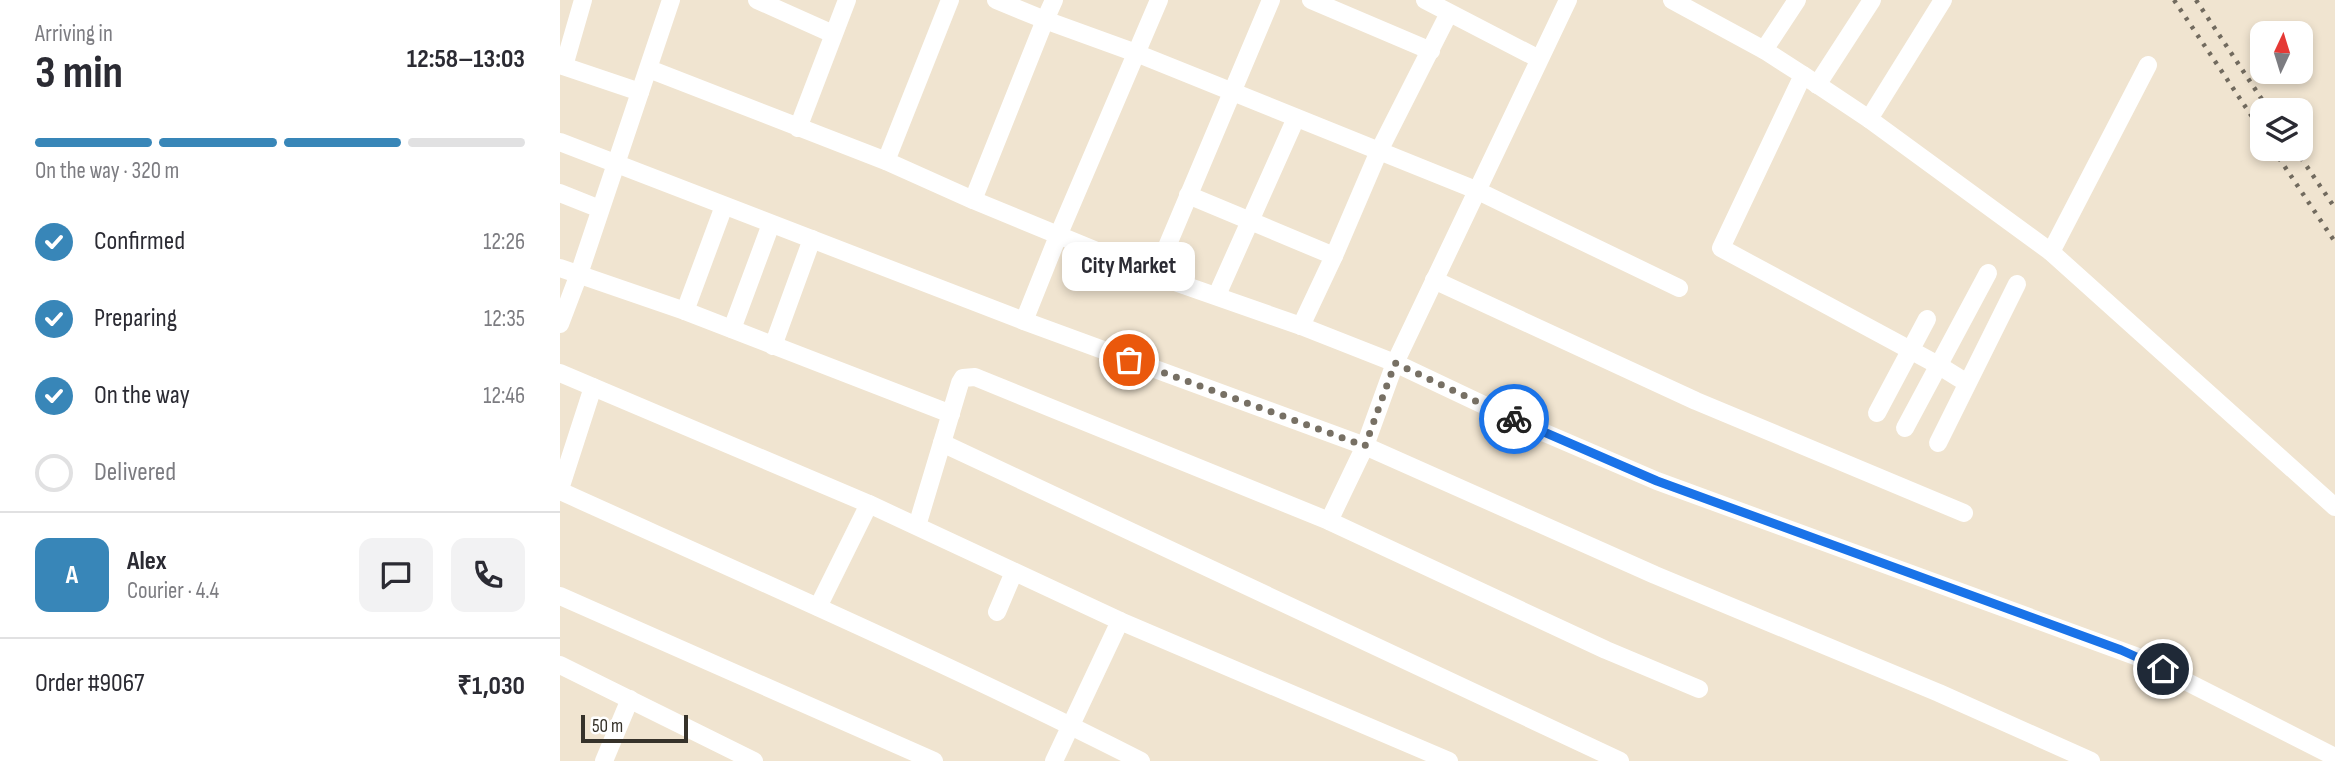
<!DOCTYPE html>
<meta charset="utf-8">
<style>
:root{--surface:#fff;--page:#f2f2f3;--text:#2b2b33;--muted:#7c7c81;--line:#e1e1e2;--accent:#3886b8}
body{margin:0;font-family:"Sofia Sans Condensed",sans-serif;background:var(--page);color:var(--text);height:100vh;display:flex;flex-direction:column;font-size:26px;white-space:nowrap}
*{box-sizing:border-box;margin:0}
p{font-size:23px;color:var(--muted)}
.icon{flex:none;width:38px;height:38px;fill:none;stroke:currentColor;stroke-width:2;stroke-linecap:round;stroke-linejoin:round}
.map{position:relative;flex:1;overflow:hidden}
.drawer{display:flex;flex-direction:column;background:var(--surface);width:560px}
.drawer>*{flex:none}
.needle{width:46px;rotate:4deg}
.tools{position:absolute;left:1690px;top:21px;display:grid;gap:14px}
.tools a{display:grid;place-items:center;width:63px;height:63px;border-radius:14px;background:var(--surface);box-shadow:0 4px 10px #0003;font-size:35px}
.scale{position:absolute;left:21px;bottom:18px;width:107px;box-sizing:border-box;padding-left:7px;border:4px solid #36322a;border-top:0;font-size:19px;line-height:24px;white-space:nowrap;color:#36322a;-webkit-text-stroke:5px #fff;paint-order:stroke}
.pin{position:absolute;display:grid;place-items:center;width:60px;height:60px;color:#fff;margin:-30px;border:4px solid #fff;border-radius:50%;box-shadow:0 2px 7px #0007}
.courier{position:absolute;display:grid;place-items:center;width:70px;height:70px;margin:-35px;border:5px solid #1a73e8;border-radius:50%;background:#fff;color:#222;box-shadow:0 2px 9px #0007}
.bubble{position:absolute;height:49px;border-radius:14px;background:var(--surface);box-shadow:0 4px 10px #0003;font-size:23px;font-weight:700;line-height:49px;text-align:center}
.summary em{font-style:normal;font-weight:700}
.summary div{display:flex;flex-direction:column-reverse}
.summary{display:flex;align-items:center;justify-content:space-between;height:119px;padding:0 35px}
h1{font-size:46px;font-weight:700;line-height:52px}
.bar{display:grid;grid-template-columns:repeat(4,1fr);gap:10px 7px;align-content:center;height:84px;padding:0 35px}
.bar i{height:9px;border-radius:5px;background:var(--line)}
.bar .active{background:var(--accent)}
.bar p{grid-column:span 4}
.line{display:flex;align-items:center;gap:18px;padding:0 35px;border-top:2px solid var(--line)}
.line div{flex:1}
.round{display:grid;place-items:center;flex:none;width:74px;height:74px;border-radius:14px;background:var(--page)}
ol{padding:0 35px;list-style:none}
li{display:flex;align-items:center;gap:21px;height:77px}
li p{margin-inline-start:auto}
li .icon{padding:7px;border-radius:50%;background:var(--accent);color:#fff;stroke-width:4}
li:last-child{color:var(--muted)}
li i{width:38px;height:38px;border:4px solid var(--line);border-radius:50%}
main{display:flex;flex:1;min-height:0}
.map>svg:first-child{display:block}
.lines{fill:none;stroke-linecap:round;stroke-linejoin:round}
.minor{stroke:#fff;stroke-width:18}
.rail{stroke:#716a5e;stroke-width:4.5;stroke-dasharray:3.5 7;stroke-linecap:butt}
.done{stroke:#777064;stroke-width:7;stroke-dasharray:0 12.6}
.route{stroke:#1a73e8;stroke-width:9}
</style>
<main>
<section class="drawer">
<div class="summary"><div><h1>3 min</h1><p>Arriving in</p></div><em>12:58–13:03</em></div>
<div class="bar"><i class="active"></i><i class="active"></i><i class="active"></i><i></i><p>On the way · 320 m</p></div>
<ol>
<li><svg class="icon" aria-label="check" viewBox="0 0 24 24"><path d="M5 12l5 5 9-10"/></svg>Confirmed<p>12:26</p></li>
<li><svg class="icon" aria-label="check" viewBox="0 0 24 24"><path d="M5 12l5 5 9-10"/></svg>Preparing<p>12:35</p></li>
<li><svg class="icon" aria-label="check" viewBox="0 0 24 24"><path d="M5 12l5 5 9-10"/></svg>On the way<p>12:46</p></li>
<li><i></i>Delivered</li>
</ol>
<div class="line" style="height:126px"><b class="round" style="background:var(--accent);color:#fff">A</b><div><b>Alex</b><p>Courier · 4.4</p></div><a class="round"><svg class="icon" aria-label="chat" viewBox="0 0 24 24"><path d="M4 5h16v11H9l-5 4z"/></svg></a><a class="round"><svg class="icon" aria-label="phone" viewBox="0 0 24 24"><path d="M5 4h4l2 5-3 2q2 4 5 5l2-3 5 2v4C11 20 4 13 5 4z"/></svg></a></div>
<div class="line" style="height:91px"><div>Order #9067</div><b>₹1,030</b></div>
</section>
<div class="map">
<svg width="1775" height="761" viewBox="0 0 1775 761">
<rect width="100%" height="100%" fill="#f0e4d0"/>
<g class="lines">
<g class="minor">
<polyline points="197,0 273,34"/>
<polyline points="436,0 485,20 494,0"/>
<polyline points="751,0 871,51"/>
<polyline points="865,0 979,59"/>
<polyline points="1112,0 1204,50 1243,75 1161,248 1378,365 1407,383"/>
<polyline points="1204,50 1237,0"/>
<polyline points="0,65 80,92"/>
<polyline points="4,66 23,0"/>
<polyline points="89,69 326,161 413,200 595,275 741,326 835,363 964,424 1097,481 1578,657 1775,757"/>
<polyline points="1243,75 1309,119 1491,252 1775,507"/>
<polyline points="1257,85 1312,0"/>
<polyline points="1309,119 1383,0"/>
<polyline points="238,128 287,0"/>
<polyline points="0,142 464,321 805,446 1095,575 1379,693 1531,761"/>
<polyline points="326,161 390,0"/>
<polyline points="0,193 40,209"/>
<polyline points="628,195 774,256"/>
<polyline points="413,200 485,20 576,53 916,190 1119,288"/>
<polyline points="1491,252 1588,65"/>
<polyline points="0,268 125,311 391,414"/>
<polyline points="595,275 711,0"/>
<polyline points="874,280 1136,401 1404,513"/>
<polyline points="657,295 736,118"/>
<polyline points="125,311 164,206"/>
<polyline points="464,321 498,236 599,0"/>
<polyline points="0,324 19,274 111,0"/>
<polyline points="741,326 774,256 819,151 889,13"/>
<polyline points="172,329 211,224"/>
<polyline points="213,346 252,239"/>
<polyline points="0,373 309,504 560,621 889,761"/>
<polyline points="1317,413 1367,319"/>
<polyline points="1345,428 1428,273"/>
<polyline points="382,443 1060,761"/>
<polyline points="1378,443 1457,284"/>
<polyline points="0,489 33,387"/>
<path d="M0,491C195,579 391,665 581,761"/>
<polyline points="769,521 805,446 835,363 1008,0"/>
<polyline points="357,526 400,383 403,378 415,377 769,521 1046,650 1139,689"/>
<polyline points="0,596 374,761"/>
<polyline points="258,607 309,504"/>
<polyline points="437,612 454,572"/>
<polyline points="0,665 194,761"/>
<polyline points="44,761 70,699"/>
<polyline points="494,761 560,621"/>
</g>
<g class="rail">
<polyline points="1614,0 1703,133"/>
<polyline points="1636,0 1709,110"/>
<polyline points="1713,149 1775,242"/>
<polyline points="1735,149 1775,208"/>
</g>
</g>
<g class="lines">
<polyline class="done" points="569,360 805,446 835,363 954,419"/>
<polyline class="route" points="954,419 1097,481 1561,650 1603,669"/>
</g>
</svg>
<div class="tools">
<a><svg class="needle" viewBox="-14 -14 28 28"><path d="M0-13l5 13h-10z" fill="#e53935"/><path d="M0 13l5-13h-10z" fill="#7c7c81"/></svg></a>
<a><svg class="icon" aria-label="layers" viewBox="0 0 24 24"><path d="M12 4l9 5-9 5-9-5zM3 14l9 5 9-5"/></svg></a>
</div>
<div class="scale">50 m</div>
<div class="pin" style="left:569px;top:360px;background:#ea580c"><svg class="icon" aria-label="bag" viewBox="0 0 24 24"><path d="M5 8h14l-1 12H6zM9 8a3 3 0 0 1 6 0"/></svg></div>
<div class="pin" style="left:1603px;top:669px;background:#1f2937"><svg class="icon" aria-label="home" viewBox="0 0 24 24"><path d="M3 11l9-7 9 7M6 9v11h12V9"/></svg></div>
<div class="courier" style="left:954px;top:419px"><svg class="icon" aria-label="bike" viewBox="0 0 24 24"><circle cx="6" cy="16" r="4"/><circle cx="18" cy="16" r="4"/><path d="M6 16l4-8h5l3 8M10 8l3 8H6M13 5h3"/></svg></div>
<div class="bubble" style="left:502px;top:242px;width:133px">City Market</div>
</div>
</main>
